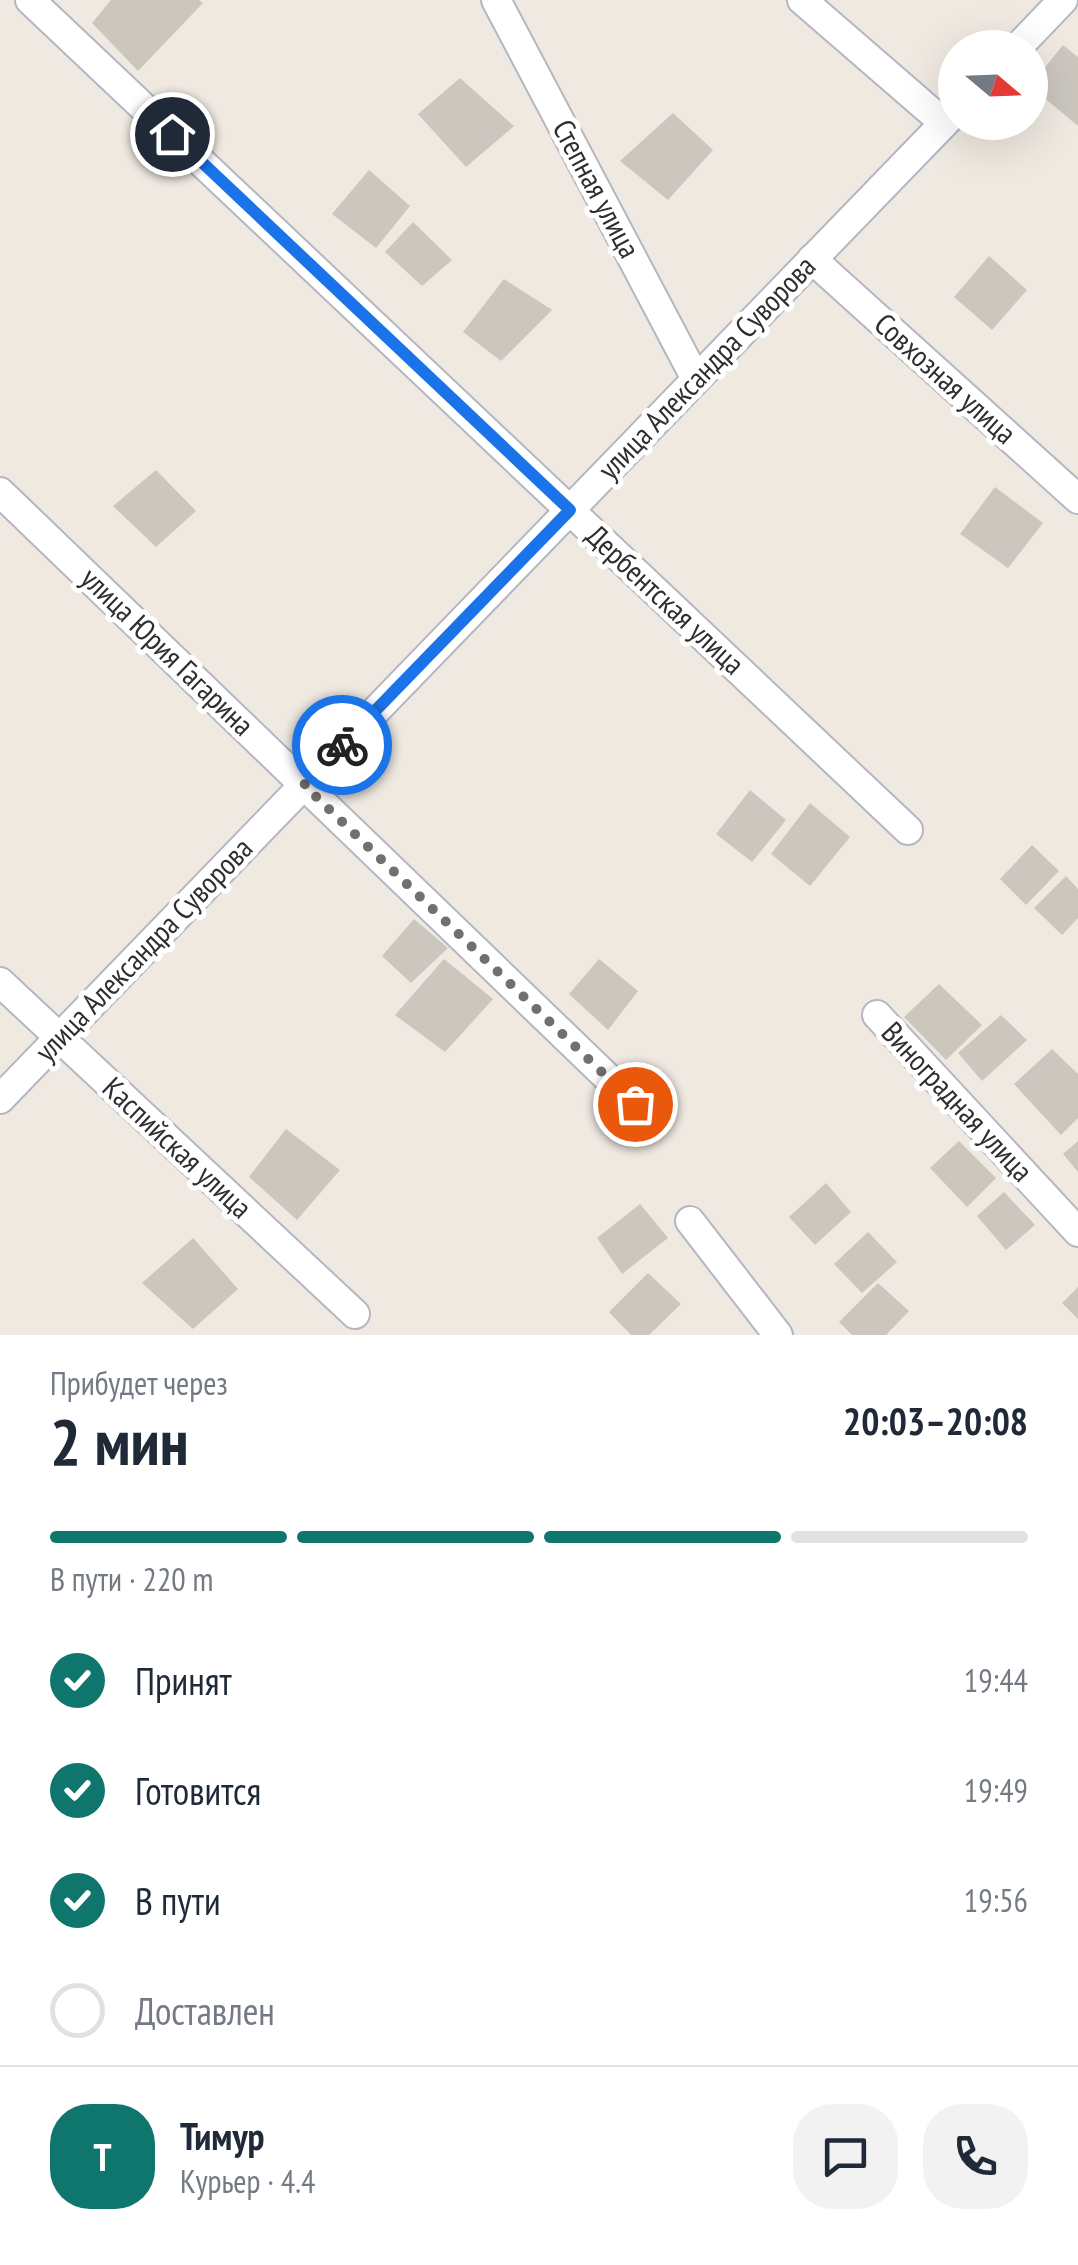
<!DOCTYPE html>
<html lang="ru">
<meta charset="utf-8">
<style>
:root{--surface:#fff;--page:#f2f2f3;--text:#1f2937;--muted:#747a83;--line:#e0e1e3;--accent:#0f766e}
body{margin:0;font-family:"PT Sans Narrow",sans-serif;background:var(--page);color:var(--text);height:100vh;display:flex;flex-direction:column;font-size:38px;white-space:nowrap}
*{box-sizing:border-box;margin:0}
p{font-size:32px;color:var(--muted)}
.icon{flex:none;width:55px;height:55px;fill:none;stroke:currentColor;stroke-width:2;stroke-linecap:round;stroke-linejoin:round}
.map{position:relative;height:1335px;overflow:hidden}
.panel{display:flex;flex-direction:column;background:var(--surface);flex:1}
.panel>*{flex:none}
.needle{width:65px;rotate:109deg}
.tools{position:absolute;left:938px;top:30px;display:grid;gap:20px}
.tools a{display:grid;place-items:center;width:110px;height:110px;border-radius:50%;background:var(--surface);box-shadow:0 10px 40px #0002;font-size:50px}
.pin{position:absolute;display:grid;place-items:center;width:85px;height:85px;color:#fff;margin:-42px;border:5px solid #fff;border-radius:50%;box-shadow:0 2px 10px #0007}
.courier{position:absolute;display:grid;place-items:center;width:100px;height:100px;margin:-50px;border:8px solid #1a73e8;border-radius:50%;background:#fff;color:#222;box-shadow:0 2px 12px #0007}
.overview em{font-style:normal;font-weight:700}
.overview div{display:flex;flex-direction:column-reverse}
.overview{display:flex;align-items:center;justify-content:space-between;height:170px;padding:0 50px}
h1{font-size:65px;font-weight:700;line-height:75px}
.bar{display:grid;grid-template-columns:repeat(4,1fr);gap:15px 10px;align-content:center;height:120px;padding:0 50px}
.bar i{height:12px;border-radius:8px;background:var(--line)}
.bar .current{background:var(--accent)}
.bar p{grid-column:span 4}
.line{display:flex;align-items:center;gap:25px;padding:0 50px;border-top:2px solid var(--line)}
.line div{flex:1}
.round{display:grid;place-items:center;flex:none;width:105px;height:105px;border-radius:40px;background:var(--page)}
ol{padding:0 50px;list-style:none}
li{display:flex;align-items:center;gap:30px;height:110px}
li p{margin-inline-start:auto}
li .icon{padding:10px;border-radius:50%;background:var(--accent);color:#fff;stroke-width:4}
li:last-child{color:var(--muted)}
li i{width:55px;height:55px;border:5px solid var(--line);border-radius:50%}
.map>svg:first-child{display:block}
.building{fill:#cbc7bf}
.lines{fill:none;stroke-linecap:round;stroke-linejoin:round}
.street-casing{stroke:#b4b7c1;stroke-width:32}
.street{stroke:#fff;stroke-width:28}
.done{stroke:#726f6d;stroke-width:10;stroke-dasharray:0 18}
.route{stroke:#1a73e8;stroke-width:12}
.labels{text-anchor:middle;stroke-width:10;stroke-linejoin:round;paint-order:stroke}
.street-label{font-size:30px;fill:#2e2e2e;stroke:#fff}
</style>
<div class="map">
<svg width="1078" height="1335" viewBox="0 0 1078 1335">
<rect width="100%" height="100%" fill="#efe9e1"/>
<g class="building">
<polygon points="111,0 199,0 203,3 138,71 92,23"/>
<polygon points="1063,45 1078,57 1078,126 1030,86"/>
<polygon points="460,78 514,126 466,167 418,114"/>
<polygon points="673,113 713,150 668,200 620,161"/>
<polygon points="369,170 410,206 376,248 332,214"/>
<polygon points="413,222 452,260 422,286 385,252"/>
<polygon points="989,256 1027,290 992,330 954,297"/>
<polygon points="504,279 552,310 501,361 463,332"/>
<polygon points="156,470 196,511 156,547 113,506"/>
<polygon points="995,487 1043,523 1008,568 960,534"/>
<polygon points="750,790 786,820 752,862 716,834"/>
<polygon points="810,803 850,837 810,886 771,854"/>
<polygon points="1032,845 1059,871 1026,905 1000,879"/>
<polygon points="1066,876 1078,889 1078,918 1062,935 1034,908"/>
<polygon points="414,919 448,948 411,983 382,956"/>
<polygon points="444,959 493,999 445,1052 395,1015"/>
<polygon points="599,959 638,991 608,1030 569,994"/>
<polygon points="939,984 982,1025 946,1060 904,1017"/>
<polygon points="1001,1015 1027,1040 982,1081 958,1053"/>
<polygon points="1052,1049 1078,1074 1078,1118 1061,1135 1014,1084"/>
<polygon points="286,1129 340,1170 297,1220 249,1177"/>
<polygon points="959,1141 996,1178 967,1207 930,1168"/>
<polygon points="1078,1141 1078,1172 1063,1154"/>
<polygon points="826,1183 851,1212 815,1245 789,1217"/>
<polygon points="1004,1192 1035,1225 1006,1250 977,1216"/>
<polygon points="640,1204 668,1238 622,1274 597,1238"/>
<polygon points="868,1232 897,1262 862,1293 834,1264"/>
<polygon points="193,1238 238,1289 193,1329 142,1283"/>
<polygon points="648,1273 681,1304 649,1335 631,1335 609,1312"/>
<polygon points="878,1283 909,1311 886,1335 852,1335 839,1322"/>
<polygon points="1078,1287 1078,1319 1062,1303"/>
</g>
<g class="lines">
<g class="street-casing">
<g id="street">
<polyline points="30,0 908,830"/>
<polyline points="496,0 696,379"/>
<polyline points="802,0 944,123"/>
<polyline points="1017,48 1063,0"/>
<polyline points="812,259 1078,499"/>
<polyline points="0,492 635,1104"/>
<polyline points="0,982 355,1314"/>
<polyline points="877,1015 1078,1232"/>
<polyline points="0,1099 955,112"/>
<polyline points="690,1221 778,1335"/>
</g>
</g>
<use href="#street" class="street"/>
</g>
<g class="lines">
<polyline class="done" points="342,745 304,785 635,1104"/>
<polyline class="route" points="172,134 570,510 342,745"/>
</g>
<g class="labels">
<g class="street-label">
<text transform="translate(596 189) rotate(62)" y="10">Степная улица</text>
<text transform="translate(707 368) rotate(-46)" y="10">улица Александра Суворова</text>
<text transform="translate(945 379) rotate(42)" y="10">Совхозная улица</text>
<text transform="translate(665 600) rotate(43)" y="10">Дербентская улица</text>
<text transform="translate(167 652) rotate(44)" y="10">улица Юрия Гагарина</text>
<text transform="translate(144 950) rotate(-46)" y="10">улица Александра Суворова</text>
<text transform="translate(957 1102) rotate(47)" y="10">Виноградная улица</text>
<text transform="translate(177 1148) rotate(43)" y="10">Каспийская улица</text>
</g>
</g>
</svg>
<div class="tools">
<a><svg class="needle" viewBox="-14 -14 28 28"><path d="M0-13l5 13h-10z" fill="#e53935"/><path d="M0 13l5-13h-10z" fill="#747a83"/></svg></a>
</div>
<div class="pin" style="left:635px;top:1104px;background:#ea580c"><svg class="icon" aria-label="bag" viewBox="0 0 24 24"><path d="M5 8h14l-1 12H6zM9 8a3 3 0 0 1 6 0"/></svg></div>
<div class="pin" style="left:172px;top:134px;background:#1f2937"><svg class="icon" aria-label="home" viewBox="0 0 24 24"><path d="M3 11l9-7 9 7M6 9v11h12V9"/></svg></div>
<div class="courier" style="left:342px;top:745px"><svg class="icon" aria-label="bike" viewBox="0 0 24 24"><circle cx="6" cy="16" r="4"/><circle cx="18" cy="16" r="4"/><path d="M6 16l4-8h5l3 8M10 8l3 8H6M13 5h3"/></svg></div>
</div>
<section class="panel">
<div class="overview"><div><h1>2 мин</h1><p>Прибудет через</p></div><em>20:03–20:08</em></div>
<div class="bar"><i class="current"></i><i class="current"></i><i class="current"></i><i></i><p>В пути · 220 m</p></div>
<ol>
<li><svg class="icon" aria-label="check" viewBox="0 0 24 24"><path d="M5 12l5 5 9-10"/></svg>Принят<p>19:44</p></li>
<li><svg class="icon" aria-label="check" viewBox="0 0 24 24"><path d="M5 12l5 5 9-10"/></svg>Готовится<p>19:49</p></li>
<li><svg class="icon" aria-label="check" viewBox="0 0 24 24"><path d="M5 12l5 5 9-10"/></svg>В пути<p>19:56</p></li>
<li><i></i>Доставлен</li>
</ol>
<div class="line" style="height:180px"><b class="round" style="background:var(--accent);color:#fff">Т</b><div><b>Тимур</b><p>Курьер · 4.4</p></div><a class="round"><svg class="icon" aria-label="chat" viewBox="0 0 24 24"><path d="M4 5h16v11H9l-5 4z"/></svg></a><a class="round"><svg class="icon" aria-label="phone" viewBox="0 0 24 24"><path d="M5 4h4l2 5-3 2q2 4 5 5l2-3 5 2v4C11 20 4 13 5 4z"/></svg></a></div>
</section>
